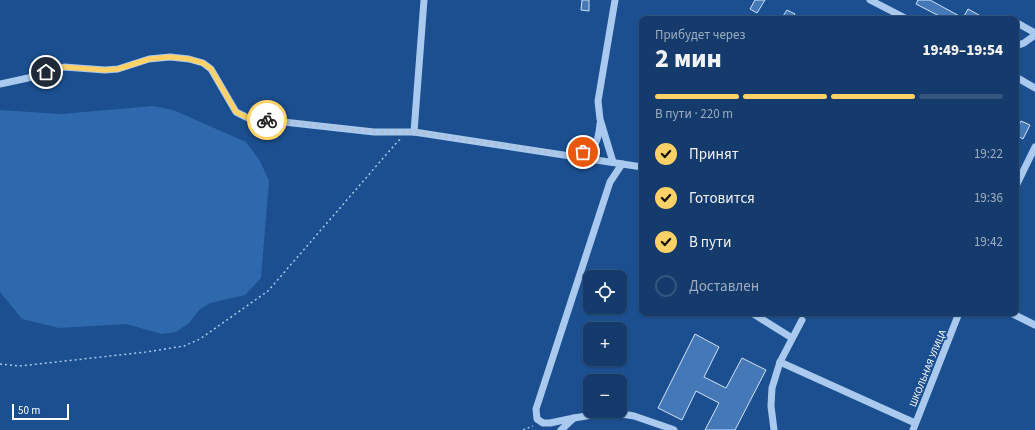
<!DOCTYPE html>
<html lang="ru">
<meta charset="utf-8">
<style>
:root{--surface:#143b6b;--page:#1d4271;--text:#f1f3f6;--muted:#9dadc1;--line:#33557e;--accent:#ffd166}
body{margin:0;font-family:"Source Sans 3",sans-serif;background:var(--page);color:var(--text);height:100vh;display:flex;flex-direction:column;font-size:15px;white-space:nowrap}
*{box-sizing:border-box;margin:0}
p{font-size:13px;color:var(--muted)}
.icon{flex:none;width:22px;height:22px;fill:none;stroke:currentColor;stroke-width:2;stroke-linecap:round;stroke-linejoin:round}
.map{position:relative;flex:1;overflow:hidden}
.details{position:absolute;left:639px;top:16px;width:380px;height:300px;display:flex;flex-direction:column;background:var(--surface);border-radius:8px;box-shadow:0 1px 3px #0004,0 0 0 1px var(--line)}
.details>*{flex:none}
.controls{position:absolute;left:583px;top:270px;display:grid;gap:8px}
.controls a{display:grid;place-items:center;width:44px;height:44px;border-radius:8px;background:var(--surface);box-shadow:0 1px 3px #0004,0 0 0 1px var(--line);font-size:20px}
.scale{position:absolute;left:12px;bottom:10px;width:57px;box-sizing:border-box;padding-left:4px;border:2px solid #fff;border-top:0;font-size:11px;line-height:14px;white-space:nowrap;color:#fff;-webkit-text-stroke:3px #1b4f8f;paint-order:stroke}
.pin{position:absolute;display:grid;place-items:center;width:34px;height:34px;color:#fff;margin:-17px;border:2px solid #fff;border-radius:50%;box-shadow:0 1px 4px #0007}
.courier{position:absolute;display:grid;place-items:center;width:40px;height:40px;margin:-20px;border:3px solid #ffd166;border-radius:50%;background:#fff;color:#222;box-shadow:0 1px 5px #0007}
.summary em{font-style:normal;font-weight:800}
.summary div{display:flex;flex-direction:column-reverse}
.summary{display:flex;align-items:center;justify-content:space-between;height:68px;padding:0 16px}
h1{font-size:26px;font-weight:800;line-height:30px}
.bar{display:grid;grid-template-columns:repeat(4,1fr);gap:6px 4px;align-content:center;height:48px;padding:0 16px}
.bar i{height:5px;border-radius:3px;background:var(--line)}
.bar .on{background:var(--accent)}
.bar p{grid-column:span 4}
ol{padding:0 16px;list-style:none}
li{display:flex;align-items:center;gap:12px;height:44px}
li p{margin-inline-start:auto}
li .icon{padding:4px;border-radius:50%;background:var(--accent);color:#111;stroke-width:4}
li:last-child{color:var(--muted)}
li i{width:22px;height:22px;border:2px solid var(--line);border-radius:50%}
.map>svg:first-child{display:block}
.green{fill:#2e69ad}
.building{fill:#4478b7;stroke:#cfe3fa}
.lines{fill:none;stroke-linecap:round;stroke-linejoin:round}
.path{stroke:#a9c9ee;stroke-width:1.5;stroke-dasharray:2 3;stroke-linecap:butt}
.minor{stroke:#a9c9ee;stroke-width:7}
.done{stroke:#afc1d8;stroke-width:4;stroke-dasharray:0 7.2}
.route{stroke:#ffd166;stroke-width:5}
.labels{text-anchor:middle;stroke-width:3.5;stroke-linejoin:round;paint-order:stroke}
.street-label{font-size:10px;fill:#fff;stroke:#1b4f8f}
</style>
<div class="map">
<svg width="1035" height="430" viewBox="0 0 1035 430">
<rect width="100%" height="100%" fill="#1b4f8f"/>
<polygon class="green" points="153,106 173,110 246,142 260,161 269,181 261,278 245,295 210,303 199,310 189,323 176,332 162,334 126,324 59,328 22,319 0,292 0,110 61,114"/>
<g class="building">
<polygon points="582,0 589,0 589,11 581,10"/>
<polygon points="755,0 765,0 757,13 750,9"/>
<polygon points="918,0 930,0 963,18 968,9 986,19 945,19 916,4"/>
<polygon points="787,10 795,14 792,19 781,19"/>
<polygon points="1021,121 1030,125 1023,139 1016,135 1016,131"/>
<polygon points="695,334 719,347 704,377 726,388 742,358 766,370 735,430 705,430 719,403 696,391 682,420 658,408"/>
</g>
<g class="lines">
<g class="path">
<polyline points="0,364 20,366 146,352 184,346 200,339 268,291 398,141 401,139"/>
<polyline points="523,430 533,426"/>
</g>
<g class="minor">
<polyline points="870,0 907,19"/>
<polyline points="1016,23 1019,24 1035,33"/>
<polyline points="1016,46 1024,43 1035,35"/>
<polyline points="1016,77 1035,88"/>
<polyline points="0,84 28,78 46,72 64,67 105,70 118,69 149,59 170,57 189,59 203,63 211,69 236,112 248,118 374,132 414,132 642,167"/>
<polyline points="414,132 424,0"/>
<path d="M575,156C594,146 598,147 600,124"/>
<polyline points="613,162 600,119 598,101 615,0"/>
<polyline points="1016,186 1035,147"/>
<polyline points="752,313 792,338"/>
<polyline points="1011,313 1035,325"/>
<polyline points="780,362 915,423"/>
<polyline points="574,418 550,423 543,423 537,419 536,409 610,182 622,164"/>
<polyline points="561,430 574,418 610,412 634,416 669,428 674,430"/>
<polyline points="774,430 771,406 772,388 780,362 802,320"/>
<polyline points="913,430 959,313"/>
</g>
</g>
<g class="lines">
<polyline class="done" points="267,120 374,132 414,132 575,156 583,152"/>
<polyline class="route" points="46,72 64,67 105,70 118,69 149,59 170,57 189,59 203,63 211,69 236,112 248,118 267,120"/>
</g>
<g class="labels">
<g class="street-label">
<text transform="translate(927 368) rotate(-68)" y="4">ШКОЛЬНАЯ УЛИЦА</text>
</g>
</g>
</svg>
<div class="controls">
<a><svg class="icon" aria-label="locate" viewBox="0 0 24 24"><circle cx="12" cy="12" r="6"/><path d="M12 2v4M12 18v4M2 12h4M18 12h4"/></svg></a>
<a>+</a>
<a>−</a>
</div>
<div class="scale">50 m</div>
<div class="pin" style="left:583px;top:152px;background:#ea580c"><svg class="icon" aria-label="bag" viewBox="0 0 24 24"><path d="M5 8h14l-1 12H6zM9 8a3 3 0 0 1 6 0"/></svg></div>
<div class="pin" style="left:46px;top:72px;background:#1f2937"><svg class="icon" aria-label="home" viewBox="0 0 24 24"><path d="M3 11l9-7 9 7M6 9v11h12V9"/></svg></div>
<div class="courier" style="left:267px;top:120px"><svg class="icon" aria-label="bike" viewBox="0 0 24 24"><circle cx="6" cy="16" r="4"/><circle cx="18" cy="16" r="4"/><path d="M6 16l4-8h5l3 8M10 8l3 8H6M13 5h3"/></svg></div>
<section class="details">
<div class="summary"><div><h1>2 мин</h1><p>Прибудет через</p></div><em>19:49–19:54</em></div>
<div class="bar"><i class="on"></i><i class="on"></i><i class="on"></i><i></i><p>В пути · 220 m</p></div>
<ol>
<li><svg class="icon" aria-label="check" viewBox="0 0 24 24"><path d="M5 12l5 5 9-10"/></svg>Принят<p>19:22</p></li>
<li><svg class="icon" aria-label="check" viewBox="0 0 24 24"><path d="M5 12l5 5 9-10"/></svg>Готовится<p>19:36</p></li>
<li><svg class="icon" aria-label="check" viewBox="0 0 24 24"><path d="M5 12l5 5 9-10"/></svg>В пути<p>19:42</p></li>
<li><i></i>Доставлен</li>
</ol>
</section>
</div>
